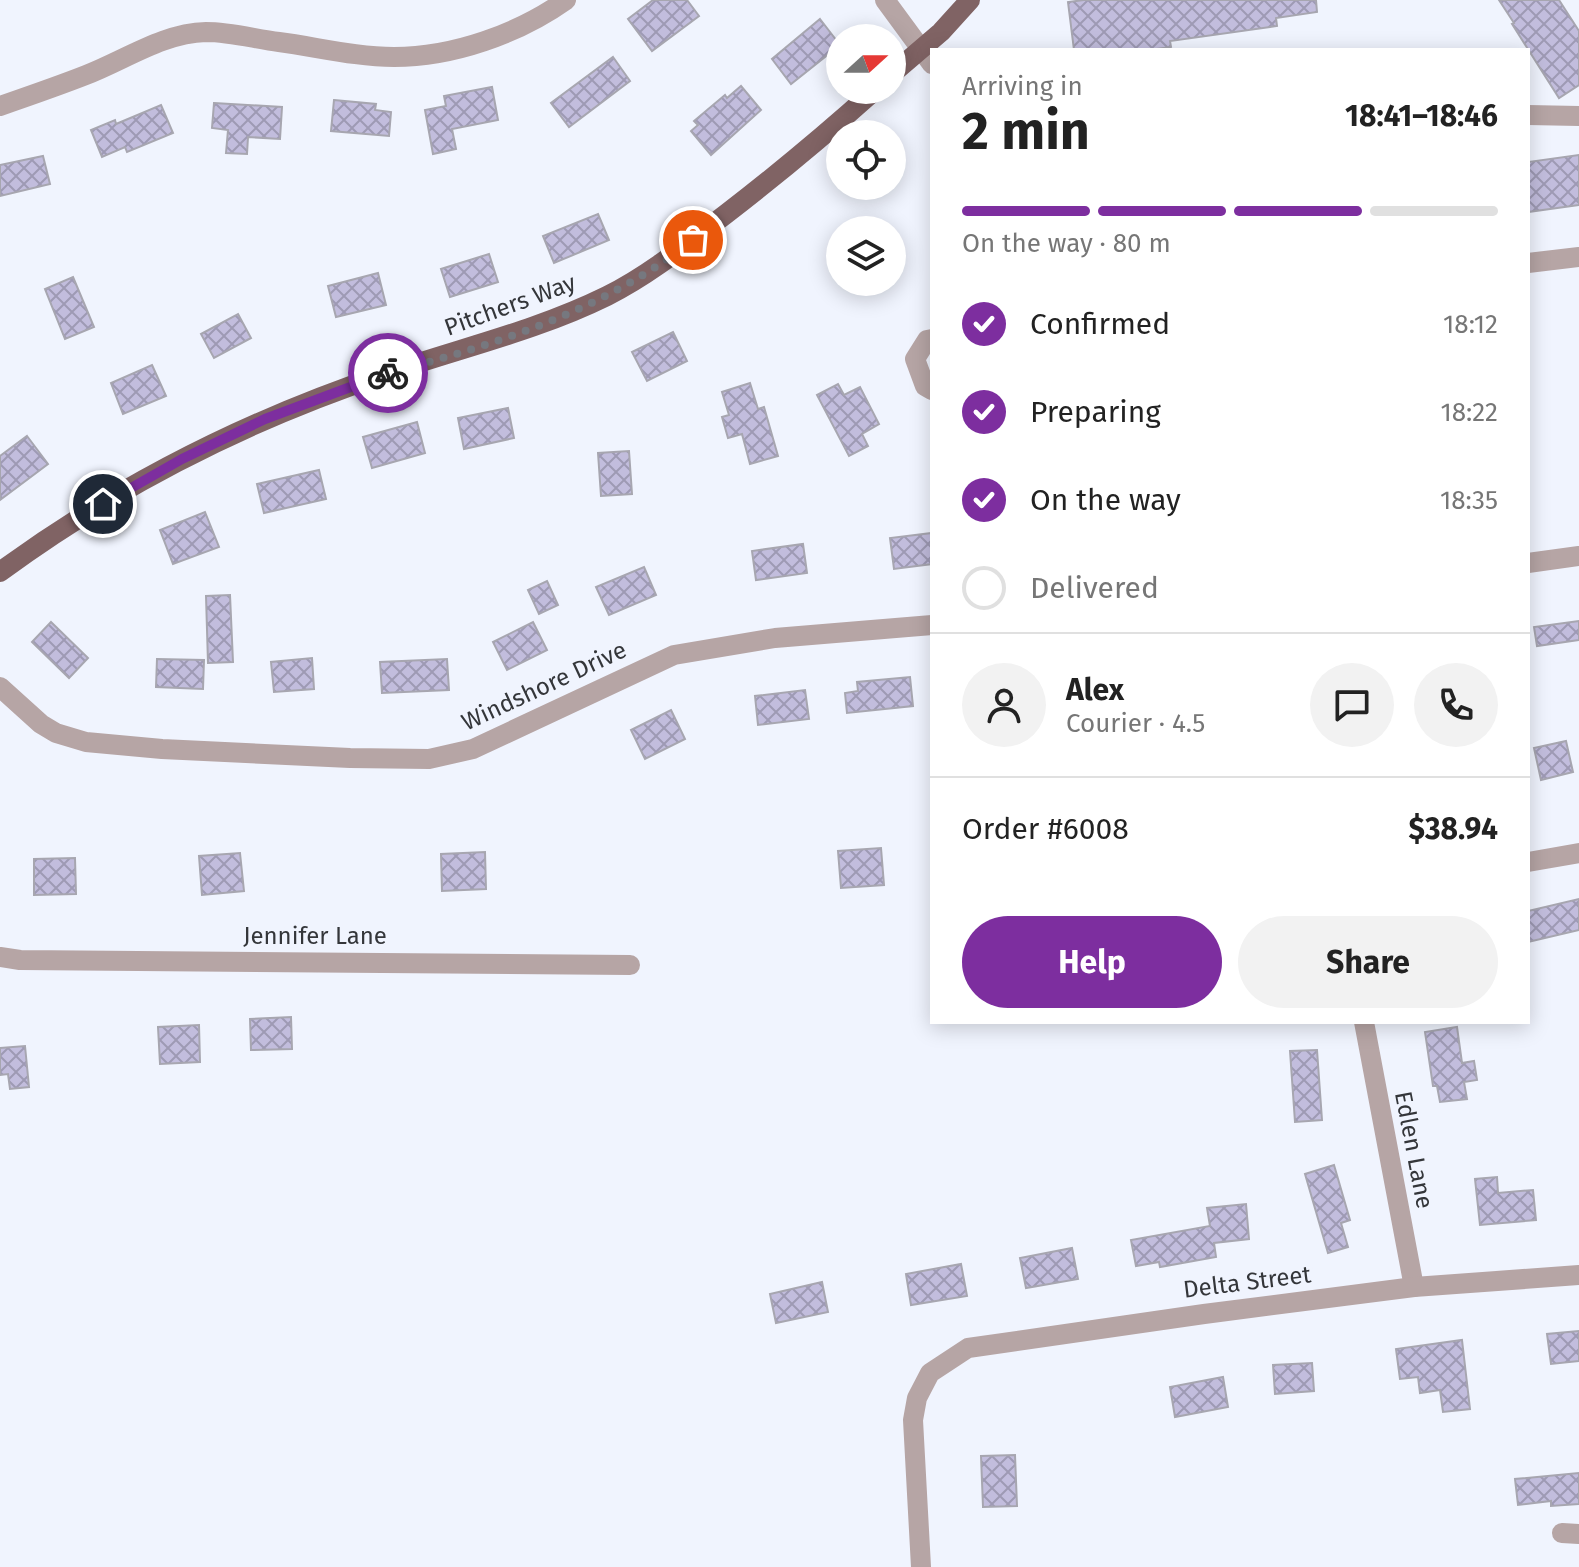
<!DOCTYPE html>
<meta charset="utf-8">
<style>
:root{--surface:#fff;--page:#f2f2f2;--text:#222;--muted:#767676;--line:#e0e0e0;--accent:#7d2e9f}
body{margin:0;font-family:"Fira Sans",sans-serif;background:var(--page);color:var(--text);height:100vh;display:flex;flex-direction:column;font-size:30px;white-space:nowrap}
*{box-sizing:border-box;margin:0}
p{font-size:26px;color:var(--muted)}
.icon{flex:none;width:44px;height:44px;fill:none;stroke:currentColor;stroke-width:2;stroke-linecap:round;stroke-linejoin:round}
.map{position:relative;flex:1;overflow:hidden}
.drawer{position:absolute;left:930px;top:48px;width:600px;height:976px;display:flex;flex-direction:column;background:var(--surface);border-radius:0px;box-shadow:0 4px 20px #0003}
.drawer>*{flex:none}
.needle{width:52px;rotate:69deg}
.fabs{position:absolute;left:826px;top:24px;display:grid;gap:16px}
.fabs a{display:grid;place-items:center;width:80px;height:80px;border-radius:50%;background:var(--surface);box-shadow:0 4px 20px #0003;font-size:40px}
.pin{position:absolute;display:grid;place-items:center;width:68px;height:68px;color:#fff;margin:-34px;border:4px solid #fff;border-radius:50%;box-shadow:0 2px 8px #0007}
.courier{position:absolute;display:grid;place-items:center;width:80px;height:80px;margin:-40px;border:6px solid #7d2e9f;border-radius:50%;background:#fff;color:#222;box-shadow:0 2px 10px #0007}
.head em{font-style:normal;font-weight:700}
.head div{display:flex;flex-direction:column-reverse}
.head{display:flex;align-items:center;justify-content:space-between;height:136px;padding:0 32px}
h1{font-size:52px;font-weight:700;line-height:60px}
.bar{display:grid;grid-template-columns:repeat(4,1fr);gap:12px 8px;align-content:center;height:96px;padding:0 32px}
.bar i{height:10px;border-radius:6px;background:var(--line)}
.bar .on{background:var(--accent)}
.bar p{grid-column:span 4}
.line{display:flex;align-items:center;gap:20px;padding:0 32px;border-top:2px solid var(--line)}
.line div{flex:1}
.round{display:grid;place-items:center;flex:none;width:84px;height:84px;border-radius:42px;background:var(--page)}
ol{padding:0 32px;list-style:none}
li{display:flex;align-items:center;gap:24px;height:88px}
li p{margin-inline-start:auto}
li .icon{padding:8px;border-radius:50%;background:var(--accent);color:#fff;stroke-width:4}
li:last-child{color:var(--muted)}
li i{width:44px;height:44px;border:4px solid var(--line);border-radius:50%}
.cta{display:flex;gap:16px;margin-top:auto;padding:16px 32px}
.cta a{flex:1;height:92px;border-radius:48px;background:var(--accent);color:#fff;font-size:32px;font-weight:700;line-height:92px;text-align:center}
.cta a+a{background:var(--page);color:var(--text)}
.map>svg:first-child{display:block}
.building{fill:url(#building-cross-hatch);stroke:#a7a6b0;stroke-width:2}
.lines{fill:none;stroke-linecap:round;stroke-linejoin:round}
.minor{stroke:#b6a5a5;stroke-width:20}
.major{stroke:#806364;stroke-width:20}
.done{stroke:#76787f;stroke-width:8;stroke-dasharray:0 14.4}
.route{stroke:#7d2e9f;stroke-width:10}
.labels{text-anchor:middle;stroke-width:7;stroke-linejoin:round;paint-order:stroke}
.street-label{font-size:24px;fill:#34363a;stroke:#f0f4fe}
</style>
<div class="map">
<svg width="1579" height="1567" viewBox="0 0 1579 1567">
<defs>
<pattern id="building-cross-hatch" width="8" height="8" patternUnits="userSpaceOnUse" patternTransform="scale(2)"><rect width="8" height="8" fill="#c2bddd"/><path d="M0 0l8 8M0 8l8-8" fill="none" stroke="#9e9ab4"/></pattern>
</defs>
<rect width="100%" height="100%" fill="#f0f4fe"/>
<g class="building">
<polygon points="653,0 687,0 699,16 652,51 628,19"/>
<polygon points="1084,0 1316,0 1317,12 1276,18 1277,26 1170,41 1171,47 1149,50 1074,50 1068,2"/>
<polygon points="1499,0 1559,0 1579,31 1579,85 1559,98 1512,24 1514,23"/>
<polygon points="820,19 840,45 791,84 772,59"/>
<polygon points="613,57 630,81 569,127 551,103"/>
<polygon points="741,86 761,110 711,155 691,131 698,125 694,121 725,95 727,98"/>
<polygon points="492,87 498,120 452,129 456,149 433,154 425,110 446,106 444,96"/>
<polygon points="334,100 376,104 375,110 391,112 389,136 331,131"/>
<polygon points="214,103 282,107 280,139 248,137 247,154 226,153 228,130 212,128"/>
<polygon points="161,105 173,133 127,152 125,147 102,157 91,130 115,120 116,124"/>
<polygon points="1579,155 1579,205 1528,212 1528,162"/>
<polygon points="43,156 50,184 0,196 0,165"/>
<polygon points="598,214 609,240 554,263 543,236"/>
<polygon points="489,254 498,282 450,297 441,269"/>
<polygon points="378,273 386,305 336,317 328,286"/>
<polygon points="73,277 94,327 65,339 45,289"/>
<polygon points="238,314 251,338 214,358 201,334"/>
<polygon points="673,332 687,361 647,381 632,352"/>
<polygon points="152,365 166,396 123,414 111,383"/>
<polygon points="750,383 758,409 764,407 778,456 750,464 742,434 728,438 722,417 729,415 722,392"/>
<polygon points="838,384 844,395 860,387 879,424 862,434 868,446 849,456 817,395"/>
<polygon points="508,408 514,438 464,449 458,418"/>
<polygon points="417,422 425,453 372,468 363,437"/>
<polygon points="27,436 48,464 0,500 0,456"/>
<polygon points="629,451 632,494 601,496 598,453"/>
<polygon points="319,470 326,499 264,513 257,484"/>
<polygon points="205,512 219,547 173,564 160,530"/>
<polygon points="932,533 932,564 894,569 890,538"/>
<polygon points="803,544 807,573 756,580 752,551"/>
<polygon points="644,567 656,595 609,615 596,587"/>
<polygon points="547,581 558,605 539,614 528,590"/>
<polygon points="230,595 233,662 208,663 206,596"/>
<polygon points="1579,621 1579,640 1537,646 1534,627"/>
<polygon points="51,622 88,658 69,678 32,642"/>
<polygon points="533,622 547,650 507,670 493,642"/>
<polygon points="312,658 314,689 274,692 271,662"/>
<polygon points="157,659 204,660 203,689 156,687"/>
<polygon points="447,659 449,690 382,693 380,662"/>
<polygon points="910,677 913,706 847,713 845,693 858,691 857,682"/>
<polygon points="805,690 809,719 758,725 755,696"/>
<polygon points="671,710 685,739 645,759 631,730"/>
<polygon points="1566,741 1573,772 1541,780 1534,748"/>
<polygon points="881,848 884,885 841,888 838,851"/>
<polygon points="485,852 486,889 442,891 441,854"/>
<polygon points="240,853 244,891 202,895 199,856"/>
<polygon points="75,858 76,894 34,895 34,859"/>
<polygon points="1579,899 1579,930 1528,942 1528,911"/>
<polygon points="291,1017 292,1049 251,1050 250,1019"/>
<polygon points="199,1025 200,1062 160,1064 158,1027"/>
<polygon points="1457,1027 1462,1063 1474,1061 1477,1080 1464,1082 1467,1099 1440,1102 1437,1086 1433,1086 1425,1032"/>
<polygon points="25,1046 29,1087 10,1089 8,1074 0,1075 0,1048"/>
<polygon points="1317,1050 1322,1120 1295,1122 1290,1051"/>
<polygon points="1334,1165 1350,1220 1341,1223 1348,1247 1328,1253 1305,1174"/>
<polygon points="1497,1177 1498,1193 1533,1190 1536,1220 1480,1225 1475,1179"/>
<polygon points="1246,1204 1249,1239 1214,1243 1216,1257 1160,1267 1159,1262 1136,1266 1131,1240 1210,1226 1207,1208"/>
<polygon points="1072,1248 1078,1279 1026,1288 1020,1258"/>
<polygon points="961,1264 967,1296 911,1305 906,1274"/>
<polygon points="822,1282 828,1312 776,1323 770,1294"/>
<polygon points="1579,1331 1579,1361 1551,1364 1547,1334"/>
<polygon points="1462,1340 1470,1409 1443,1412 1440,1390 1420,1393 1418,1377 1400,1379 1396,1349"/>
<polygon points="1312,1363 1314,1391 1275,1394 1273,1365"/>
<polygon points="1223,1377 1228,1407 1175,1417 1170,1387"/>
<polygon points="1015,1455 1017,1506 983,1507 981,1456"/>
<polygon points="1579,1473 1579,1504 1551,1506 1551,1501 1518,1505 1515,1479"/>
</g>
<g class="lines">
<g class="minor">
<polyline points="885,0 932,64"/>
<path d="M0,106C29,96 58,86 86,75C125,60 163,33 206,32C231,32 255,39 279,42C317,47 356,57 394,57C453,57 518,34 566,0"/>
<polyline points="1528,115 1579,116"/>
<polyline points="1528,263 1579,257"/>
<polyline points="932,339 927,340 915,359 925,386 932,390"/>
<polyline points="1528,563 1579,556"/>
<polyline points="0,687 41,724 56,733 86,742 162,749 350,758 429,759 473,749 674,655 775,638 932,625"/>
<polyline points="1528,862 1579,853"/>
<polyline points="0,957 20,960 630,965"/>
<polyline points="1364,1022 1414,1287"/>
<polyline points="1562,1533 1579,1534"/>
<polyline points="921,1567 913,1420 917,1398 930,1373 968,1348 1204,1314 1414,1287 1579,1275"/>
</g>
<g class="major">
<polyline points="892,74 941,32 970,0"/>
<path d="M0,572C117,486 248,420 385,374C460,348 536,331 607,296C651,274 688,243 726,214C778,174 827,133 875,90"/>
</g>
</g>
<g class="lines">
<path class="done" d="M388,373C495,345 605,310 693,240"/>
<polyline class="route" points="103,504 182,459 265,419 388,373"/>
</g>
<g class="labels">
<g class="street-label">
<text transform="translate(510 305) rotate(-20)" y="8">Pitchers Way</text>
<text transform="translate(544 686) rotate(-25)" y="8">Windshore Drive</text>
<text x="315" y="944">Jennifer Lane</text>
<text transform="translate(1414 1150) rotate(79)" y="8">Edlen Lane</text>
<text transform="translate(1247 1282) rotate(-7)" y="8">Delta Street</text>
</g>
</g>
</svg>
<div class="fabs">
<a><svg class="needle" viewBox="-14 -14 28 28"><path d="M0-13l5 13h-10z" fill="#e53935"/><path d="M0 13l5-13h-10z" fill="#767676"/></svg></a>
<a><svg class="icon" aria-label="locate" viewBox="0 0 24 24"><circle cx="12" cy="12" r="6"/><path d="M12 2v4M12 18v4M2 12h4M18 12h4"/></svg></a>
<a><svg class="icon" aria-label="layers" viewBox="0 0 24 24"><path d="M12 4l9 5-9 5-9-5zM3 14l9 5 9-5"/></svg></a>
</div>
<div class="pin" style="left:693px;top:240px;background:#ea580c"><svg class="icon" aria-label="bag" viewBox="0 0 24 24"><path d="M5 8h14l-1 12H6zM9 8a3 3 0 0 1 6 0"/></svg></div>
<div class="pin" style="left:103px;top:504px;background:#1f2937"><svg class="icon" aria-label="home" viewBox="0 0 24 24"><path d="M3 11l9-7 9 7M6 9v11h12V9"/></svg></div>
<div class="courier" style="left:388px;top:373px"><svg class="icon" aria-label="bike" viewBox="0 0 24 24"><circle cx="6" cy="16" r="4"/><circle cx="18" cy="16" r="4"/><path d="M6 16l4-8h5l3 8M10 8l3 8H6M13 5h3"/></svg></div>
<section class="drawer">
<div class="head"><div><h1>2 min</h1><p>Arriving in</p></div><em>18:41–18:46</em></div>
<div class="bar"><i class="on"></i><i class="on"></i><i class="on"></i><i></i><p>On the way · 80 m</p></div>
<ol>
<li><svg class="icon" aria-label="check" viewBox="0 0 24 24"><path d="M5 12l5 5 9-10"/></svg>Confirmed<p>18:12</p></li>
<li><svg class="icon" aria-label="check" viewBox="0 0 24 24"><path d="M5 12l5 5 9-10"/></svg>Preparing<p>18:22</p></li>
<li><svg class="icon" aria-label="check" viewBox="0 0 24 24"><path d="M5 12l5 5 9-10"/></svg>On the way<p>18:35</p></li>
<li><i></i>Delivered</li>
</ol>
<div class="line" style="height:144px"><a class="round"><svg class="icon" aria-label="person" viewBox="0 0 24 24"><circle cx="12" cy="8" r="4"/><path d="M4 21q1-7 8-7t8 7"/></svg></a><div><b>Alex</b><p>Courier · 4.5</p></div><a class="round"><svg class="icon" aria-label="chat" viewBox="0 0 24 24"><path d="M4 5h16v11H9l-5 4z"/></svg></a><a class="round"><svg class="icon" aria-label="phone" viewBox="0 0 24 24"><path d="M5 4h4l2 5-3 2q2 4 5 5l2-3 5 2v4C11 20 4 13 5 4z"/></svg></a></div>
<div class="line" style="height:104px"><div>Order #6008</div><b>$38.94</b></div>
<div class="cta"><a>Help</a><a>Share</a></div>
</section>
</div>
